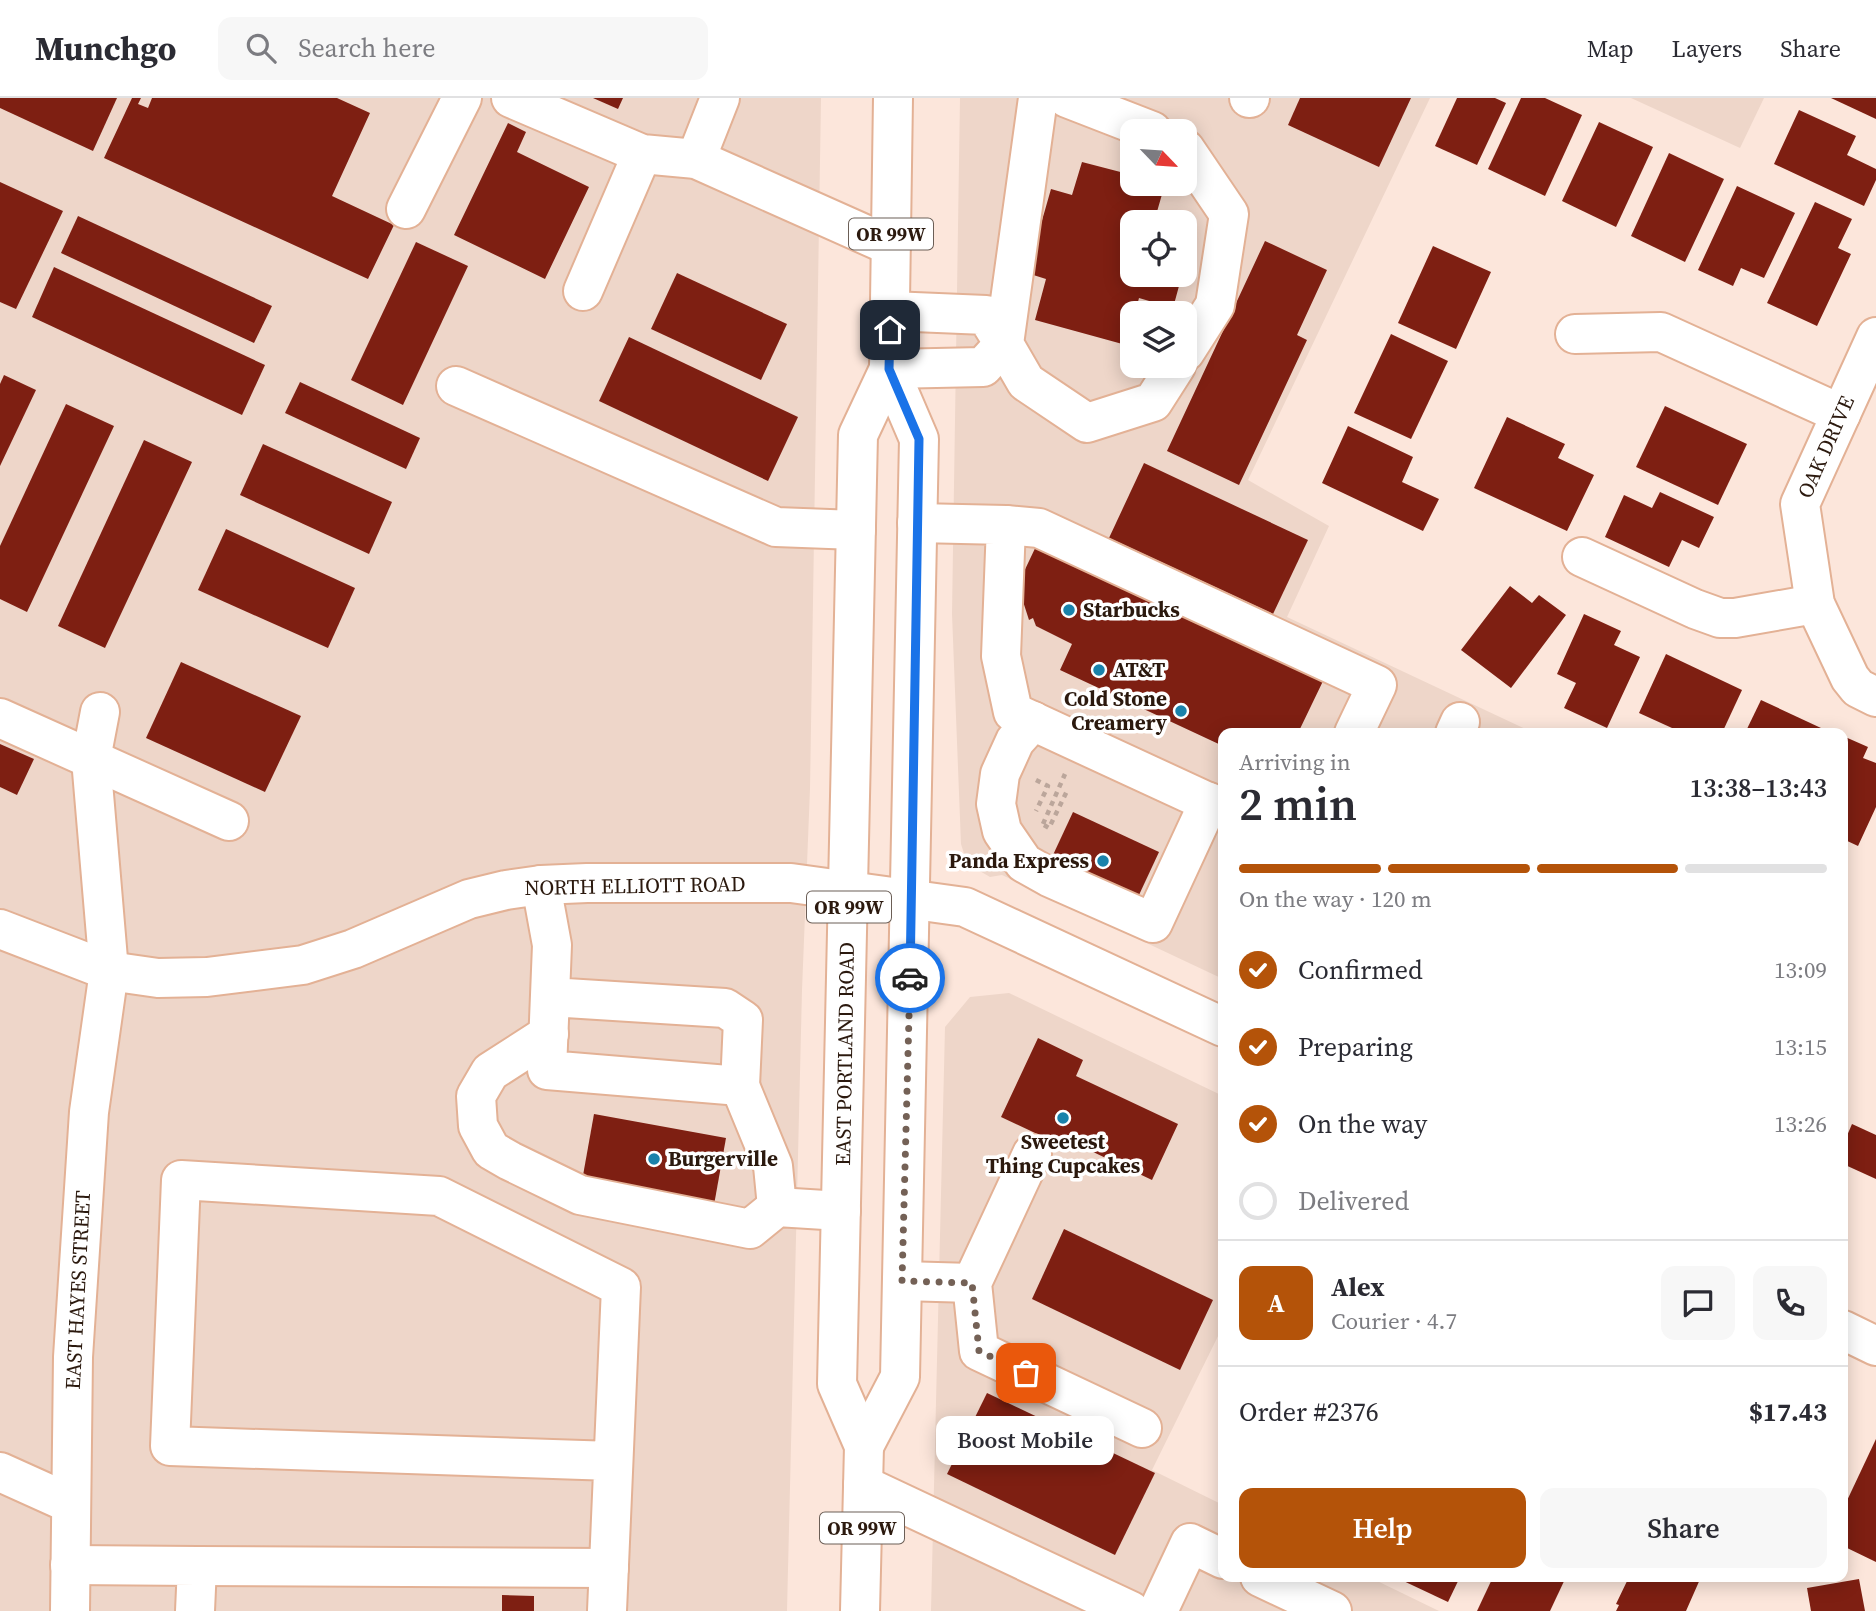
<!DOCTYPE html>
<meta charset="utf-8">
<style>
:root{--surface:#fff;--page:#f7f7f7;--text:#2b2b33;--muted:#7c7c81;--line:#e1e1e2;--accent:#b45309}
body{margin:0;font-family:"Source Serif 4",serif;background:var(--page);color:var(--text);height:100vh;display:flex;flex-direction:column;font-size:26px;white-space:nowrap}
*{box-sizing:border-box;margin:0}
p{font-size:23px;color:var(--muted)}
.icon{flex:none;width:38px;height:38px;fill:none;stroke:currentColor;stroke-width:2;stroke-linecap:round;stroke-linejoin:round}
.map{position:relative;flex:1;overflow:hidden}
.sheet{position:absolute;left:1218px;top:630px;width:630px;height:854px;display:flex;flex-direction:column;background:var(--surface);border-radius:14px;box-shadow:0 4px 18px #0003}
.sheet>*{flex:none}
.needle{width:46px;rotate:115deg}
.controls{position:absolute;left:1120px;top:21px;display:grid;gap:14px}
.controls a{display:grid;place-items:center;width:77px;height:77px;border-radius:14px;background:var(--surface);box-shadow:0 4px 18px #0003;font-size:35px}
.pin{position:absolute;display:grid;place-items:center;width:60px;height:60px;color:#fff;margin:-30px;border-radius:14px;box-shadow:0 4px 10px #0006}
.courier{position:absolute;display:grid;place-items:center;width:70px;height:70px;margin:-35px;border:5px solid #1a73e8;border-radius:50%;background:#fff;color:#222;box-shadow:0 2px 9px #0007}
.bubble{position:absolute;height:49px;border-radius:14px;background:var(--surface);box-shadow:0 4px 18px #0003;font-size:23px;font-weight:600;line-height:49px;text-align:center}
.overview em{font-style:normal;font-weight:600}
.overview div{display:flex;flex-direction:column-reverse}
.overview{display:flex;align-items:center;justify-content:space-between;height:119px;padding:0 21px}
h1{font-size:46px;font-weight:600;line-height:52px}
.bar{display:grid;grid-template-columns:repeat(4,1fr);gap:10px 7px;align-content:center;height:84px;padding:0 21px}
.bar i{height:9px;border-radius:5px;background:var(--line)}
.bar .on{background:var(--accent)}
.bar p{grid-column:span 4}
.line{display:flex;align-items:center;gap:18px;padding:0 21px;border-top:2px solid var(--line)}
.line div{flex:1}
.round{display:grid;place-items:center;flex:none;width:74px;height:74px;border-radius:14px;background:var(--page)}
ol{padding:0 21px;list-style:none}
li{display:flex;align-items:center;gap:21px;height:77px}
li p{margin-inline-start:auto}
li .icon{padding:7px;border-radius:50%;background:var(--accent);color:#fff;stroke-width:4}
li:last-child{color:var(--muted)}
li i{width:38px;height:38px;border:4px solid var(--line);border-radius:50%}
.action{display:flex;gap:14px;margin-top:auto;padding:14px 21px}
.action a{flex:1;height:80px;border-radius:14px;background:var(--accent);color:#fff;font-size:28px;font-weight:600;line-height:80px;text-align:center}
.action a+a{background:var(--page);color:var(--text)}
header{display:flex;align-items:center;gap:42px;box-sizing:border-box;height:98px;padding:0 35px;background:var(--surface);border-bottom:2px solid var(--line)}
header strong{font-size:33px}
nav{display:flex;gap:38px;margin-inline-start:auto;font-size:24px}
.search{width:490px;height:63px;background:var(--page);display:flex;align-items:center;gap:18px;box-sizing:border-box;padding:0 24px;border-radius:14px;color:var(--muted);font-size:26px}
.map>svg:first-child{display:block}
.built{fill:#eed6c9;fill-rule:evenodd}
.building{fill:#7e1f12}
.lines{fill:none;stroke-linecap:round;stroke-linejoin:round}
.minor-casing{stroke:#e3b195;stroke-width:42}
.major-casing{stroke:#e3b195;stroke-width:42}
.path{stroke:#bba69b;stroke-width:4.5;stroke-dasharray:5 5;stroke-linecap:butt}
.minor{stroke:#fff;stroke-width:38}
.major{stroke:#fff;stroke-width:38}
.done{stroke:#746156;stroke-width:7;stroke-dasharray:0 12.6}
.route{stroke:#1a73e8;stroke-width:9}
.poi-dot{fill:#1982ab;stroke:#fff;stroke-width:2.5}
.labels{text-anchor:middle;stroke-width:7;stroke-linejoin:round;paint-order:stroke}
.shield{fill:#fff;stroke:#6b5e56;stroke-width:2}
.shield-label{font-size:19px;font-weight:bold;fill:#2b190e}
.street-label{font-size:21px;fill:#2b190e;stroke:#fff}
.poi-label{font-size:21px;font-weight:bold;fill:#2b190e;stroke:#fff;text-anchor:start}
</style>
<header>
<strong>Munchgo</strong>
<div class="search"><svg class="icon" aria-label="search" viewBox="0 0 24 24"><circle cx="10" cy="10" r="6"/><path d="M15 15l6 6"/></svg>Search here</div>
<nav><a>Map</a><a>Layers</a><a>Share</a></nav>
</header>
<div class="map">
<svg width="1876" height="1513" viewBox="0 0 1876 1513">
<rect width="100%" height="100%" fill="#fce6db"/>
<g class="built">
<polygon points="0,0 821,0 810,691 802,892 787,1513 0,1513"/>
<path d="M960,0H1430L1248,382L1329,428L1287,519L1534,635H1223V881L1002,777L990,779L978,772L966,762L961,746L952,516ZM1132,33H1185V86H1132ZM1132,124H1185V177H1132ZM1132,215H1185V268H1132Z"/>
<polygon points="1631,0 1764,0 1740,50"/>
<polygon points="1009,895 1223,998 1223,1228 1152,1372 1223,1407 1223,1479 1369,1479 1439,1513 931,1513 945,929 970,899"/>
</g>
<g class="building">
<polygon points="0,0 117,0 93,53 0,10"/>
<polygon points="132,0 141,0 138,6 148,10 152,0 337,0 370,15 332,98 394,127 368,181 104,60"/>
<polygon points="593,0 623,0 618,11"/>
<polygon points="1300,0 1411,0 1379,69 1288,27"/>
<polygon points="1457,0 1495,0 1506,5 1477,67 1435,48"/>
<polygon points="1521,0 1545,0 1582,17 1545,98 1488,71"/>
<polygon points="1831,0 1876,0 1876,21"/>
<polygon points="1799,12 1856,38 1847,57 1876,71 1876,82 1864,108 1774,66"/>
<polygon points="1599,24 1653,49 1616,129 1562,103"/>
<polygon points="508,25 526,34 517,54 589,89 545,181 454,137"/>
<polygon points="1669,55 1724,81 1685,164 1631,138"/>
<polygon points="1082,64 1132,77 1132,86 1165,86 1154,124 1132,124 1132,177 1182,177 1173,210 1139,200 1135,215 1132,215 1132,224 1126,247 1035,222 1046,181 1027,175 1051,91 1072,97"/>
<polygon points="0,84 63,113 16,211 0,204"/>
<polygon points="1737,88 1795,115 1764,180 1741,170 1733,188 1698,172"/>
<polygon points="1815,104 1852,121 1838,150 1851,156 1817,228 1767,205"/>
<polygon points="78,118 272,208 254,245 61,155"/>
<polygon points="1265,143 1327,172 1297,237 1307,242 1239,387 1167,353"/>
<polygon points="416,144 468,168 403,307 351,282"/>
<polygon points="1185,145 1190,147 1186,164 1185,164"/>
<polygon points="1433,148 1491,174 1456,251 1398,225"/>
<polygon points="54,169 265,267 242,317 32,219"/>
<polygon points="677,175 787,226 761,282 651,231"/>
<polygon points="1391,236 1448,263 1411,341 1354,315"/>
<polygon points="629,239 798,319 768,383 599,303"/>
<polygon points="4,277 36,292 0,368 0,286"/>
<polygon points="300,284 420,340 406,371 285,315"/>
<polygon points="66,306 114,328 27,514 0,501 0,448"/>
<polygon points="1665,308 1747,346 1718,407 1636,369"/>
<polygon points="1507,319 1565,346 1558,360 1594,377 1567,433 1474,390"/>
<polygon points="1348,328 1413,359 1402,384 1439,401 1423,433 1322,385"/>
<polygon points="144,342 192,364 105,550 58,528"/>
<polygon points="263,346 392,404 369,456 240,397"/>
<polygon points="1144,365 1308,442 1273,516 1109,440"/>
<polygon points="1660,394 1714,419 1699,450 1682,442 1669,469 1605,439 1624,397 1652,410"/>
<polygon points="226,431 355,490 328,550 198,492"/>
<polygon points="1039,442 1324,581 1298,635 1223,635 1223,648 1060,572 1072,546 1036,528 1033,520 1029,522 1019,491 1023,489 1020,482"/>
<polygon points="1510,488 1532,505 1539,497 1566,517 1511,590 1461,552"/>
<polygon points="1584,516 1621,533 1614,547 1640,559 1607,630 1564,610 1576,585 1557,576"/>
<polygon points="1666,556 1742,592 1722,635 1683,635 1639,615"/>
<polygon points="181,564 301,618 265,694 146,640"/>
<polygon points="1761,602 1821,630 1818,635 1745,635"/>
<polygon points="1843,638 1868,649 1863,660 1876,665 1876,709 1858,748 1843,741"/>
<polygon points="0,646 34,661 17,697 0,689"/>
<polygon points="1073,714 1159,754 1132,812 1046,772"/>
<polygon points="1038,940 1083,962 1076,978 1178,1026 1152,1082 1070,1043 1067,1050 1001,1019"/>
<polygon points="594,1016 726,1040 714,1107 582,1083"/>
<polygon points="1852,1026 1876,1037 1876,1081 1843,1066 1843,1047"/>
<polygon points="1064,1131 1213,1202 1180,1272 1032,1201"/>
<polygon points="987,1295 1155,1375 1115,1457 947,1376"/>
<polygon points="1876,1341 1876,1464 1843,1448 1843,1411"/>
<polygon points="1395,1479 1460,1479 1448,1504"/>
<polygon points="1493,1479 1566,1479 1550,1513 1477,1513"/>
<polygon points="1629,1479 1641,1480 1701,1479 1686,1513 1616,1513 1619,1507 1616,1506"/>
<polygon points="1859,1481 1865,1513 1811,1513 1807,1490"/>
<polygon points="502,1497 534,1498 534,1513 502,1513"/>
</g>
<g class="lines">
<g class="minor-casing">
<g id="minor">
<polyline points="511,0 642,56 696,61 891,148"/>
<polyline points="1038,0 1004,246 1026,284 1087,325 1153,304 1176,268"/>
<polyline points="1067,0 1152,33"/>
<polyline points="1249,0 1250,0"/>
<polyline points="1185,51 1229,116 1215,207 1185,254"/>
<polyline points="696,61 720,0"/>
<polyline points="406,111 462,0"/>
<polyline points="583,193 642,56"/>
<polyline points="1575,236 1661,234 1841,316"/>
<polyline points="1876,239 1800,406 1815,506 1850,580 1858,590 1876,599"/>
<polyline points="889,271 983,269 1004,246 986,217 890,213"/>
<polyline points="456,288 776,429 856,432"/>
<polyline points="917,425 1006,427 1001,558 1013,614 1223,711"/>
<polyline points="1006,427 1039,430 1377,587 1354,635"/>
<polyline points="1582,459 1695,511 1720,520 1735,520 1815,506"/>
<polyline points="0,620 229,723"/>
<polyline points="1033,623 1015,643 1000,676 996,706 1002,733 1024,765 1049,779 1153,825 1209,704"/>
<polyline points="1455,635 1460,624"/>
<polyline points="541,787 552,847 547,972 740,988 743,922 725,910 550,899"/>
<polyline points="0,831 109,873 158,880 207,879 303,867 353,851 469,801 506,792 541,787 587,785 791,785 965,809 1223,929"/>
<polyline points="549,936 490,974 476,998 478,1028 491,1052 510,1063 580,1097 750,1131 777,1109 841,1113"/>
<polyline points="740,988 773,1068 777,1109"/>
<polyline points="1032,1056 972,1185 979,1253 1142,1330"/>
<polyline points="902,1183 972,1185"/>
<polyline points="1843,1232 1876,1248"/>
<polyline points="0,1374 71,1406"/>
<polyline points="863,1387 1131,1513"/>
<polyline points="70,1467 197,1468 195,1513"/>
<polyline points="197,1468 609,1470"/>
<polyline points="1260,1479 1332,1513"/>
<polyline points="70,1513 73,1259 89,1014 109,873 91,661 100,614"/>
<polyline points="607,1513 621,1189 439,1098 181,1082 170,1348 613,1363"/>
<polyline points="1158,1513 1190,1445 1223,1461"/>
</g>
</g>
<g class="major-casing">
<g id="major">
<polyline points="864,1348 900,1279 919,341 889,271 893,0"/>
<polyline points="860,1513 864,1348 837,1286 858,337 889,271"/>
</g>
</g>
<g class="path">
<polyline points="1093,610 1099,597"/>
<polyline points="1036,682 1048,688 1036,713"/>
<polyline points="1043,726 1065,676"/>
<polyline points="1044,727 1049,730 1067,693"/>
</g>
<use href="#minor" class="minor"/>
<use href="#major" class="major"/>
</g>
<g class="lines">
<polyline class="done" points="910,880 902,1183 972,1185 979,1253 1026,1275"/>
<polyline class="route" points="890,232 889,271 919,341 910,880"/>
</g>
<g class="poi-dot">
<circle cx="1069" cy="512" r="7"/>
<circle cx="1099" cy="572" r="7"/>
<circle cx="1181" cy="613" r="7"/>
<circle cx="1103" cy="763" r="7"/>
<circle cx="1063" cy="1020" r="7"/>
<circle cx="654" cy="1061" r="7"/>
</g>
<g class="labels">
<g class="shield">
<rect x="849" y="120.5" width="84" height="31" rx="5"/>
<rect x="807" y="793.5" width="84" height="31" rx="5"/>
<rect x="820" y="1414.5" width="84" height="31" rx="5"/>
</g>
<g class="shield-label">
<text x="891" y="143">OR 99W</text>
<text x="849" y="816">OR 99W</text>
<text x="862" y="1437">OR 99W</text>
</g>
<g class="street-label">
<text transform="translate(1826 349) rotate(-66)" y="7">OAK DRIVE</text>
<text transform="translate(635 788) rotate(-1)" y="7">NORTH ELLIOTT ROAD</text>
<text transform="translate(845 956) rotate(-89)" y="7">EAST PORTLAND ROAD</text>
<text transform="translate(78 1192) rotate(-87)" y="7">EAST HAYES STREET</text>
</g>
<g class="poi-label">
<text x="1083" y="519">Starbucks</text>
<text x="1113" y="579">AT&amp;T</text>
<text x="1167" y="608" text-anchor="end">Cold Stone<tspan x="1167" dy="24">Creamery</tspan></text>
<text x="1089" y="770" text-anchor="end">Panda Express</text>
<text x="1063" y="1051" text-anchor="middle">Sweetest<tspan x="1063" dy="24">Thing Cupcakes</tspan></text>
<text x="668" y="1068">Burgerville</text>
</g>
</g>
</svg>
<div class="controls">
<a><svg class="needle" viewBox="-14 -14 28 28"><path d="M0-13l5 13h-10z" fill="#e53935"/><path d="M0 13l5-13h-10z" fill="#7c7c81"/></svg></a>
<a><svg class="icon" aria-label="locate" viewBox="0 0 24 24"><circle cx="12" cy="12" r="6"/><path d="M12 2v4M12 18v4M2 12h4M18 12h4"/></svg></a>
<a><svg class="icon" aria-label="layers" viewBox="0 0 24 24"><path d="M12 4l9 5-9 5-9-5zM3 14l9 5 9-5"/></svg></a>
</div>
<div class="pin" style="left:1026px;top:1275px;background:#ea580c"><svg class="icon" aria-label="bag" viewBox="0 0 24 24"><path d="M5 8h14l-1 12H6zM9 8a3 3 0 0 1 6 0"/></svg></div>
<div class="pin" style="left:890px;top:232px;background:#1f2937"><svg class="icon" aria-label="home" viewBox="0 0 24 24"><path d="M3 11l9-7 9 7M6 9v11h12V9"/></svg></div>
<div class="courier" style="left:910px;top:880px"><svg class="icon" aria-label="car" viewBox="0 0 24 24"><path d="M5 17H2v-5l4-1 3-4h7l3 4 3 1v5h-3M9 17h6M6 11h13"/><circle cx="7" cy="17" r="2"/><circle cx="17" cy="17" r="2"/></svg></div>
<div class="bubble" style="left:936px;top:1318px;width:178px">Boost Mobile</div>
<section class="sheet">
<div class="overview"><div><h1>2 min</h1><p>Arriving in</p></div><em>13:38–13:43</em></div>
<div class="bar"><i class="on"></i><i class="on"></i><i class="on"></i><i></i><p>On the way · 120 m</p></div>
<ol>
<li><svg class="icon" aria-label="check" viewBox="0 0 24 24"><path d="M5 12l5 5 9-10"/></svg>Confirmed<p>13:09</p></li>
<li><svg class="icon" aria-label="check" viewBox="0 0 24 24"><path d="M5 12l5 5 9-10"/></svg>Preparing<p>13:15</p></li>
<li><svg class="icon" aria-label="check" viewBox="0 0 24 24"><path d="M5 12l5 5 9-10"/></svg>On the way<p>13:26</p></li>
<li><i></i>Delivered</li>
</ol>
<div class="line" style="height:126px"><b class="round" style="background:var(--accent);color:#fff">A</b><div><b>Alex</b><p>Courier · 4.7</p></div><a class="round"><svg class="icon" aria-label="chat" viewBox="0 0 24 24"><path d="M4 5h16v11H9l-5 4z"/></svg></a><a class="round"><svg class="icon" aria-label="phone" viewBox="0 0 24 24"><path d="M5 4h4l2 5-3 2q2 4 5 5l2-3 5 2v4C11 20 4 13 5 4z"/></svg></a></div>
<div class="line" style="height:91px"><div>Order #2376</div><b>$17.43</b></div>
<div class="action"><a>Help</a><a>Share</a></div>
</section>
</div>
